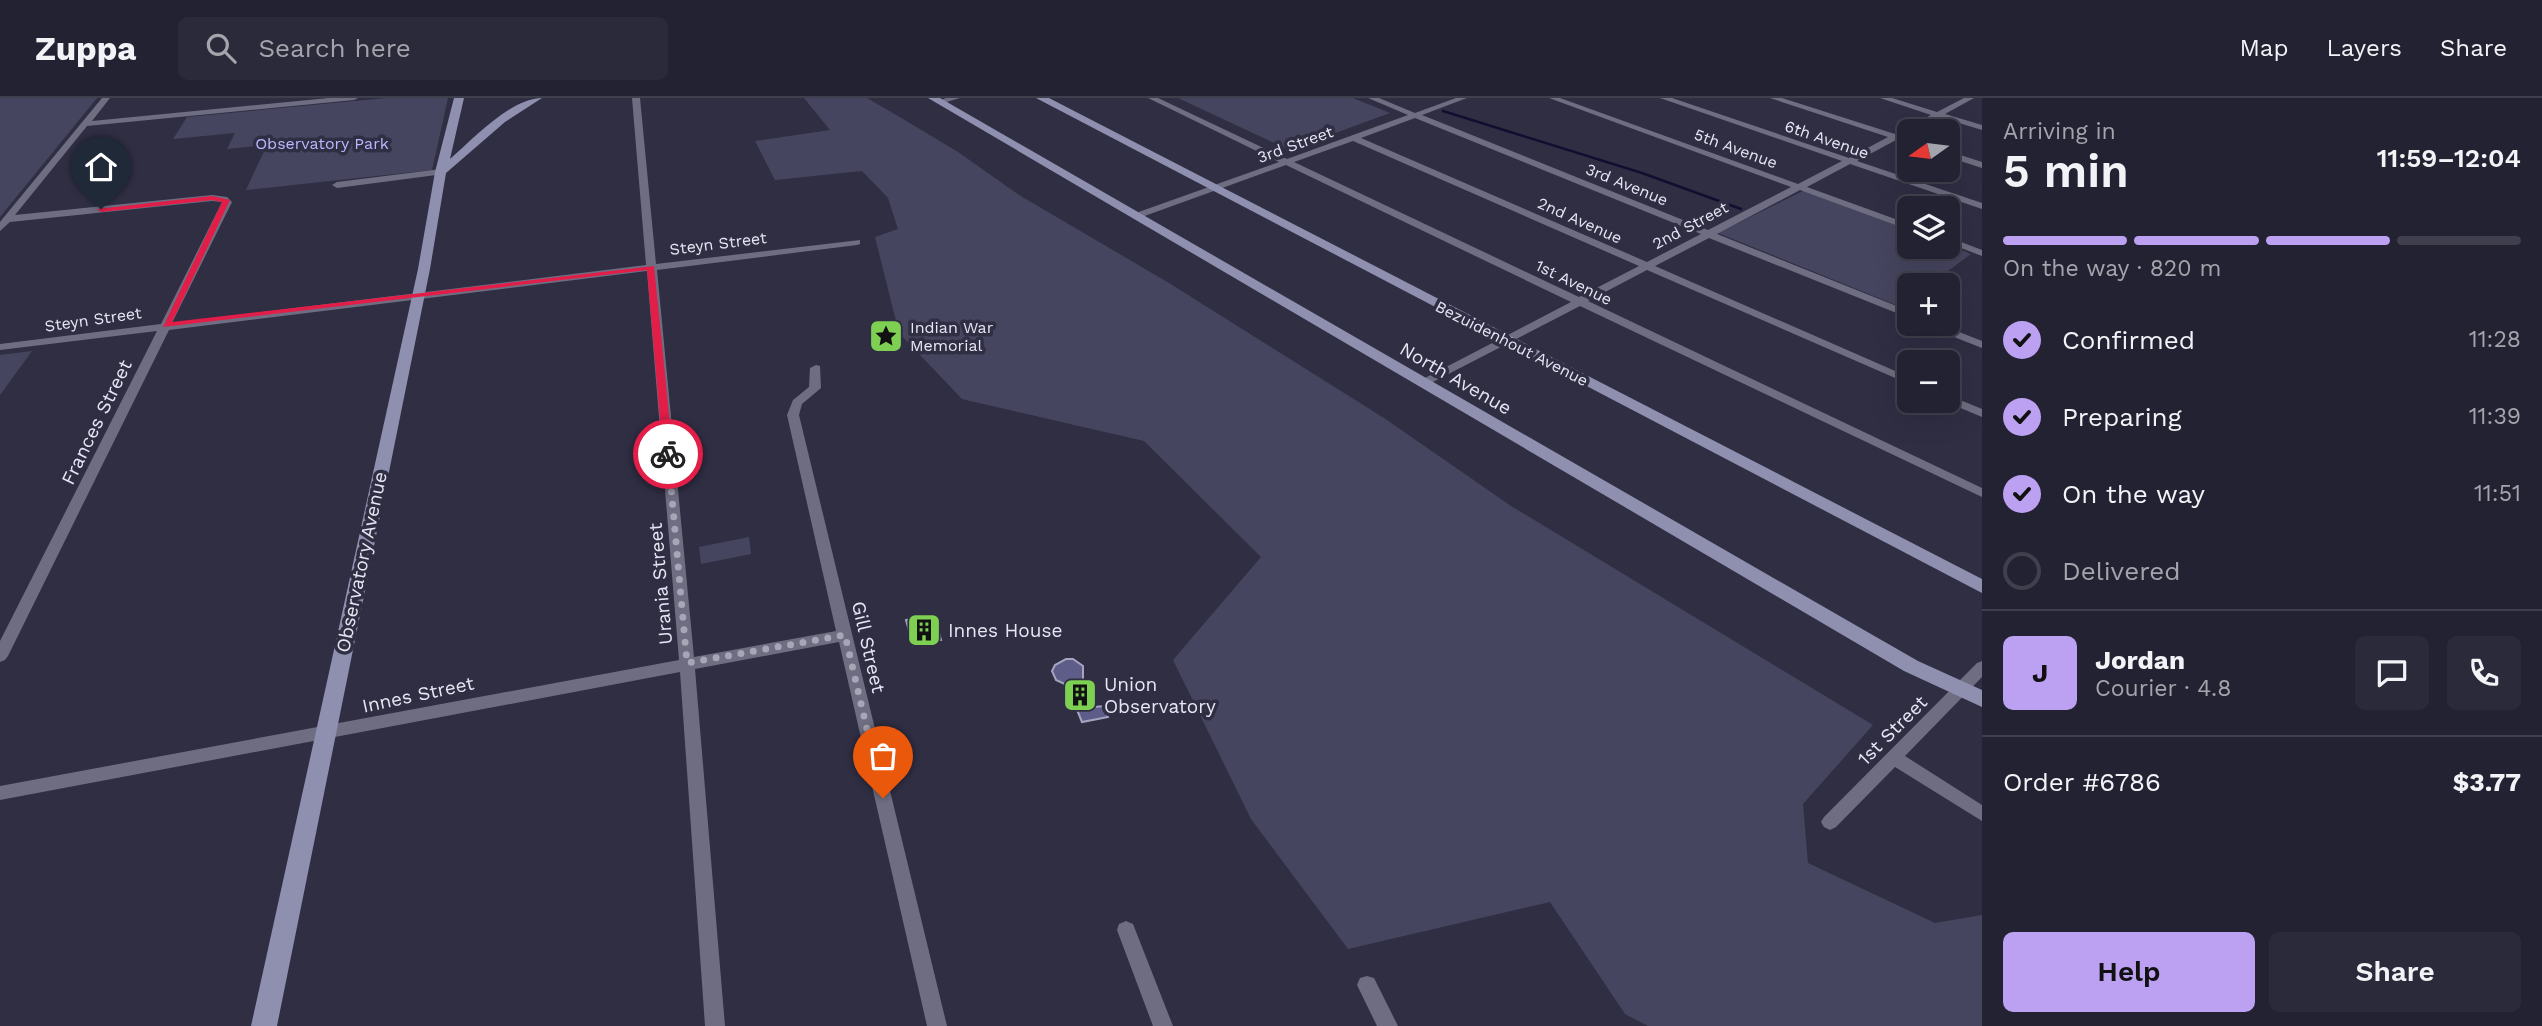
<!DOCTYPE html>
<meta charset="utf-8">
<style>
:root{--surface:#232232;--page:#2b2a3a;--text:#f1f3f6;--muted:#a3a4ac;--line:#403f4d;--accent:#bca0f2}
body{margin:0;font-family:"Work Sans",sans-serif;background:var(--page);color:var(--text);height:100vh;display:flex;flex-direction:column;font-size:26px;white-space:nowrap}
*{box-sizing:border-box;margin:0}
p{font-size:23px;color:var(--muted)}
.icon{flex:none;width:38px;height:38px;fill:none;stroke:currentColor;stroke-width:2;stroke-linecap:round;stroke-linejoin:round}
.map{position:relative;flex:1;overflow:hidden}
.details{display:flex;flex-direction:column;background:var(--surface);width:560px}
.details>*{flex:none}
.needle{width:46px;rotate:256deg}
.fabs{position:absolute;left:1897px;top:21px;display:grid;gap:14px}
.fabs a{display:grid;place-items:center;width:63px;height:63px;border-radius:10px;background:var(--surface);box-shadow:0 7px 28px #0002,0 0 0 2px var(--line);font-size:35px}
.pin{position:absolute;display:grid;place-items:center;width:60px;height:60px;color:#fff;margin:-72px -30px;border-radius:50% 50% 50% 0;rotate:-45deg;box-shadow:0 0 7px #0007}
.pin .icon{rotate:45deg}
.courier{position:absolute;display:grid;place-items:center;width:70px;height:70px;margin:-35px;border:5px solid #e11d48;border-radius:50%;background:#fff;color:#222;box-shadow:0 2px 9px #0007}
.overview em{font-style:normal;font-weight:600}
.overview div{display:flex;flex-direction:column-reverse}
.overview{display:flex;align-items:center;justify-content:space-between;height:119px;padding:0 21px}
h1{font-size:46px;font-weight:600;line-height:52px}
.bar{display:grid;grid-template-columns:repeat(4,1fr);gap:10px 7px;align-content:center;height:84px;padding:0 21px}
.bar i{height:9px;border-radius:5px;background:var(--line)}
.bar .active{background:var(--accent)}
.bar p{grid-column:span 4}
.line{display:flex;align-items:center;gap:18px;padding:0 21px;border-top:2px solid var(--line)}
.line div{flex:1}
.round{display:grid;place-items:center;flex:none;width:74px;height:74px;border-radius:10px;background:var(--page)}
ol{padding:0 21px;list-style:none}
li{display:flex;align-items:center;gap:21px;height:77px}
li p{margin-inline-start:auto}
li .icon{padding:7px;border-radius:50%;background:var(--accent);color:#111;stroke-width:4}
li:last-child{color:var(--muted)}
li i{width:38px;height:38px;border:4px solid var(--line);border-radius:50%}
.button{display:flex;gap:14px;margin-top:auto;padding:14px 21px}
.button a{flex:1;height:80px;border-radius:10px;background:var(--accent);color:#111;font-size:28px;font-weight:600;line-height:80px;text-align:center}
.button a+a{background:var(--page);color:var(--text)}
header{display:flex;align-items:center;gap:42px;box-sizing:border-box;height:98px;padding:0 35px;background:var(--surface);border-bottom:2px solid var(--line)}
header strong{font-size:33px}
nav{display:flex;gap:38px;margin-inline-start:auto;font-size:24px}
.search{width:490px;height:63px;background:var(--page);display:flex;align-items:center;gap:18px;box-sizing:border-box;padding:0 24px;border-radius:10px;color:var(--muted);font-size:26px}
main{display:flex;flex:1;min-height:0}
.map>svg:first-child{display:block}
.green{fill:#46455f}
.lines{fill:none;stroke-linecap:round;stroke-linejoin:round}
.stream{stroke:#140d32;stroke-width:2.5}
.building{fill:#5e5c88;stroke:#a5a4be;stroke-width:2}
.street{fill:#6e6d81;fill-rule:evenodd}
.secondary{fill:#8f8faf;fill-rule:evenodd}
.route{fill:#e11d48}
.done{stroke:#a6a6b6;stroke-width:7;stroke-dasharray:0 12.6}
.labels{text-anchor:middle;stroke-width:7;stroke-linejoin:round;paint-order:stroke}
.far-street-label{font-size:16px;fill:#e6e6f4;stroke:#2f2e43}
.far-park-label{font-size:16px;fill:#bbb8ff;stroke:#2f2e43}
.far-poi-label{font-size:16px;fill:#e6e6f4;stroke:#2f2e43;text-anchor:start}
.street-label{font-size:19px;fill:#e6e6f4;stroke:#2f2e43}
.poi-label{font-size:19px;fill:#e6e6f4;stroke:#2f2e43;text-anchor:start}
</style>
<header>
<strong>Zuppa</strong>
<div class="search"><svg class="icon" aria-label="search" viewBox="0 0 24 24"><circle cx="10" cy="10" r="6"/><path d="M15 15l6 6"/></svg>Search here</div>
<nav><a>Map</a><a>Layers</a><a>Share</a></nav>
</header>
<main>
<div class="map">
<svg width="1982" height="928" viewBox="0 0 1982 928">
<rect width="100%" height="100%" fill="#2f2e43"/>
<g class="green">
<polygon points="0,0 97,0 0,119"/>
<polygon points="386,0 448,0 432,72 246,92 267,47 227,51 235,35 173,41 187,19"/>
<polygon points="804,0 867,0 903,21 958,54 1019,97 1169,185 1384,320 1511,408 1873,627 1803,706 1808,765 1935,825 1982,817 1982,928 1648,928 1625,916 1550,804 1348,851 1251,721 1173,562 1261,459 1144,343 962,301 899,235 875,139 898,131 888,100 862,73 775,82 755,43 830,32"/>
<polygon points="1178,0 1353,0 1390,15 1289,52"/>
<polygon points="1805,92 1909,132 1909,149 1948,147 1971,156 1929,187 1909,187 1909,202 1901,209 1718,135"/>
<polygon points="32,253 0,297 0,257"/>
<polygon points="749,439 751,456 701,466 699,449"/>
</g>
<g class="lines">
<polyline class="stream" points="1443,13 1642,75 1741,111"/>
</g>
<g class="building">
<polygon points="934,517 941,542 913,547 906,522"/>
<polygon points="1066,561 1073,561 1083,568 1083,581 1094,609 1104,608 1108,619 1082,624 1067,587 1056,582 1052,573 1055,567"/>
</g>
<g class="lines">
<g class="street">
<polygon points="102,0 110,0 92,23 329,0 358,0 354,2 87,28 15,117 212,97 227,99 232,104 172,225 646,167 632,0 640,0 656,166 860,142 860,146 857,147 657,172 694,559 836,533 787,317 793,302 809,289 810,270 816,267 820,268 821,290 802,306 799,317 947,928 927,928 839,544 695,571 725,928 705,928 680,574 0,702 0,688 679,562 647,173 169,232 8,558 5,562 0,564 0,543 157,233 0,252 0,246 161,226 222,104 212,103 10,124 0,133 0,124 4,119"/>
<polygon points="946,0 960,0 940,6 936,4"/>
<path d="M1148,0H1158L1287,61L1408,17L1368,0H1379L1415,15L1456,0H1467L1422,17L1708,132L1791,89L1549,0H1560L1798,86L1842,63L1660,0H1672L1849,60L1888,39L1770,0H1782L1895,36L1931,17L1880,0H1892L1937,14L1964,0H1974L1945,16L1982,27V32L1939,19L1903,38L1909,40V45L1896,42L1857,63L1982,105V111L1850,66L1807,89L1909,126V132L1800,92L1717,136L1909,213V220L1709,140L1655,168L1909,279V286L1647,172L1588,203L1982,390V399L1580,208L1429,286H1421V282L1571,204L1286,67L1139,120H1133V116L1279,64ZM1415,20L1701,136L1647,164L1361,40ZM1353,43L1639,168L1579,199L1294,64Z"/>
<polygon points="1948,53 1982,64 1982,70 1948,59"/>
<polygon points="441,71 445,74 444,76 337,90 332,87 337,84"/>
<polygon points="1948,139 1982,152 1982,158 1948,145"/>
<polygon points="1925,226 1939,226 1982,243 1982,250 1926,228"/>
<polygon points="1948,297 1982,311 1982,319 1944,303 1948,303"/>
<polygon points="1982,563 1982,579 1905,658 1982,707 1982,723 1895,669 1836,729 1830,732 1824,729 1821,724 1824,719 1977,565"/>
<polygon points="1126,823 1133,826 1173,928 1153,928 1117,832 1119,826"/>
<polygon points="1367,878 1374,880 1398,928 1377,928 1357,887 1360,880"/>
</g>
<g class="secondary">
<path d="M454,0H464L450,61C473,41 511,0 542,0L505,24L446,75L430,171L277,928H251L418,171L435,74Z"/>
<polygon points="928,0 940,0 1864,532 1918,563 1982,592 1982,609 1904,573"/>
<polygon points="1036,0 1049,0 1982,481 1982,495"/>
</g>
</g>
<polygon class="route" points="212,98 230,102 172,224 654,168 673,356 668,359 663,356 647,172 163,229 222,104 212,102 101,114 97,111"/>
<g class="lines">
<polyline class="done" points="668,356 687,565 845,537 883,700"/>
</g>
<defs>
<g id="sight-square" transform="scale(1.75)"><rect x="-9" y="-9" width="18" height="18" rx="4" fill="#7ed053" stroke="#2f2e43"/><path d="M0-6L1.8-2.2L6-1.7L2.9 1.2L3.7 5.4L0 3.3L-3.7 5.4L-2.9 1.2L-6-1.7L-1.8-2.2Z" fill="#111"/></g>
<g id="building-square" transform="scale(1.75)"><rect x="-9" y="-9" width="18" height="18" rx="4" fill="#7ed053" stroke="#2f2e43"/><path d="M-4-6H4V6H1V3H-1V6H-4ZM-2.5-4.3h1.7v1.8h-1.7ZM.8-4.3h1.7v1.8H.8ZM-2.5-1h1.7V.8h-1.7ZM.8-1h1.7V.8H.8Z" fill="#111"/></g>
</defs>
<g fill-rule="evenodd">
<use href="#sight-square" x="886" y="238"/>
<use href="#building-square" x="924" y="532"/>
<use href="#building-square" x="1080" y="597"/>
</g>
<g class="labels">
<g class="far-street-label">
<text transform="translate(1827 41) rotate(19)" y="6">6th Avenue</text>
<text transform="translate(1295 46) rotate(-20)" y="6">3rd Street</text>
<text transform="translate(1736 50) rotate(20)" y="6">5th Avenue</text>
<text transform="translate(1627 86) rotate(22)" y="6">3rd Avenue</text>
<text transform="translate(1580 122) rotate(24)" y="6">2nd Avenue</text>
<text transform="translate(1690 127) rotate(-28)" y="6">2nd Street</text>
<text transform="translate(718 145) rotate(-7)" y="6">Steyn Street</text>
<text transform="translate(1574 184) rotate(26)" y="6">1st Avenue</text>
<text transform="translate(93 221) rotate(-8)" y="6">Steyn Street</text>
<text transform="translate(1512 245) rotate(27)" y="6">Bezuidenhout Avenue</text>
</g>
<g class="far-park-label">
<text x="322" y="51">Observatory Park</text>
</g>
<g class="far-poi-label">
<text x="910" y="235">Indian War<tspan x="910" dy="18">Memorial</tspan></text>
</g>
<g class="street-label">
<text transform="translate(1456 280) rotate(30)" y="7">North Avenue</text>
<text transform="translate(96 324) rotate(-64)" y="7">Frances Street</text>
<text transform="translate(361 464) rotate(-78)" y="7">Observatory Avenue</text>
<text transform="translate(660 486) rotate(-95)" y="7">Urania Street</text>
<text transform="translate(869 549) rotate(77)" y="7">Gill Street</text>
<text transform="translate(418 596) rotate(-12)" y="7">Innes Street</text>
<text transform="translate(1892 632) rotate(-45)" y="7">1st Street</text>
</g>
<g class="poi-label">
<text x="948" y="539">Innes House</text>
<text x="1104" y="593">Union<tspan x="1104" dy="22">Observatory</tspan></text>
</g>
</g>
</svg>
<div class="fabs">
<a><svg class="needle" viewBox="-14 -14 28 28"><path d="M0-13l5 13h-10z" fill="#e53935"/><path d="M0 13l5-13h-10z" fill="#a3a4ac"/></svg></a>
<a><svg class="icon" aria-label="layers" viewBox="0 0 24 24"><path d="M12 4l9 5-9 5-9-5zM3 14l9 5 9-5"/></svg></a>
<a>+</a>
<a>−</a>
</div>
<div class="pin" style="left:883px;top:700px;background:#ea580c"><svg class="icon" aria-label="bag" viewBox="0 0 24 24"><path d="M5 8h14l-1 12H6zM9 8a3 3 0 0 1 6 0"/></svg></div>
<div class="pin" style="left:101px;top:111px;background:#1f2937"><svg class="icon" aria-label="home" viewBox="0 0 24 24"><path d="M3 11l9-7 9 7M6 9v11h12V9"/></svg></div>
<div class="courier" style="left:668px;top:356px"><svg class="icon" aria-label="bike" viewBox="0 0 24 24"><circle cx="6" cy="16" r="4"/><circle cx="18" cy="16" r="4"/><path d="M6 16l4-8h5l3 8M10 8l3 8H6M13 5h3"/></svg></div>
</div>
<section class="details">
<div class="overview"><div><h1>5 min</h1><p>Arriving in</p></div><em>11:59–12:04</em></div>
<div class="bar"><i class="active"></i><i class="active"></i><i class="active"></i><i></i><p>On the way · 820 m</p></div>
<ol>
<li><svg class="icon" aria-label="check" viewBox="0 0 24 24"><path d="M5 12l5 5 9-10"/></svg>Confirmed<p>11:28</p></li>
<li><svg class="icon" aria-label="check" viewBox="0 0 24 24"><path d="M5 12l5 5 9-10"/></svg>Preparing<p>11:39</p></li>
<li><svg class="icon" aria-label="check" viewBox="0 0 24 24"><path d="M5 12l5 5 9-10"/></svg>On the way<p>11:51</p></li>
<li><i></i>Delivered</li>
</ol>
<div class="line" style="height:126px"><b class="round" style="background:var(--accent);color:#111">J</b><div><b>Jordan</b><p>Courier · 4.8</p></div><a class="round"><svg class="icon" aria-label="chat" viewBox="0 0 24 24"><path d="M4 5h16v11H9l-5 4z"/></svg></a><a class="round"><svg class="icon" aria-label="phone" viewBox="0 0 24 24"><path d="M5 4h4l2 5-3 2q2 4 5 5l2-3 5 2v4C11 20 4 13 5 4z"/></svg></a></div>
<div class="line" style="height:91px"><div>Order #6786</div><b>$3.77</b></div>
<div class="button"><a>Help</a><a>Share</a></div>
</section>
</main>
